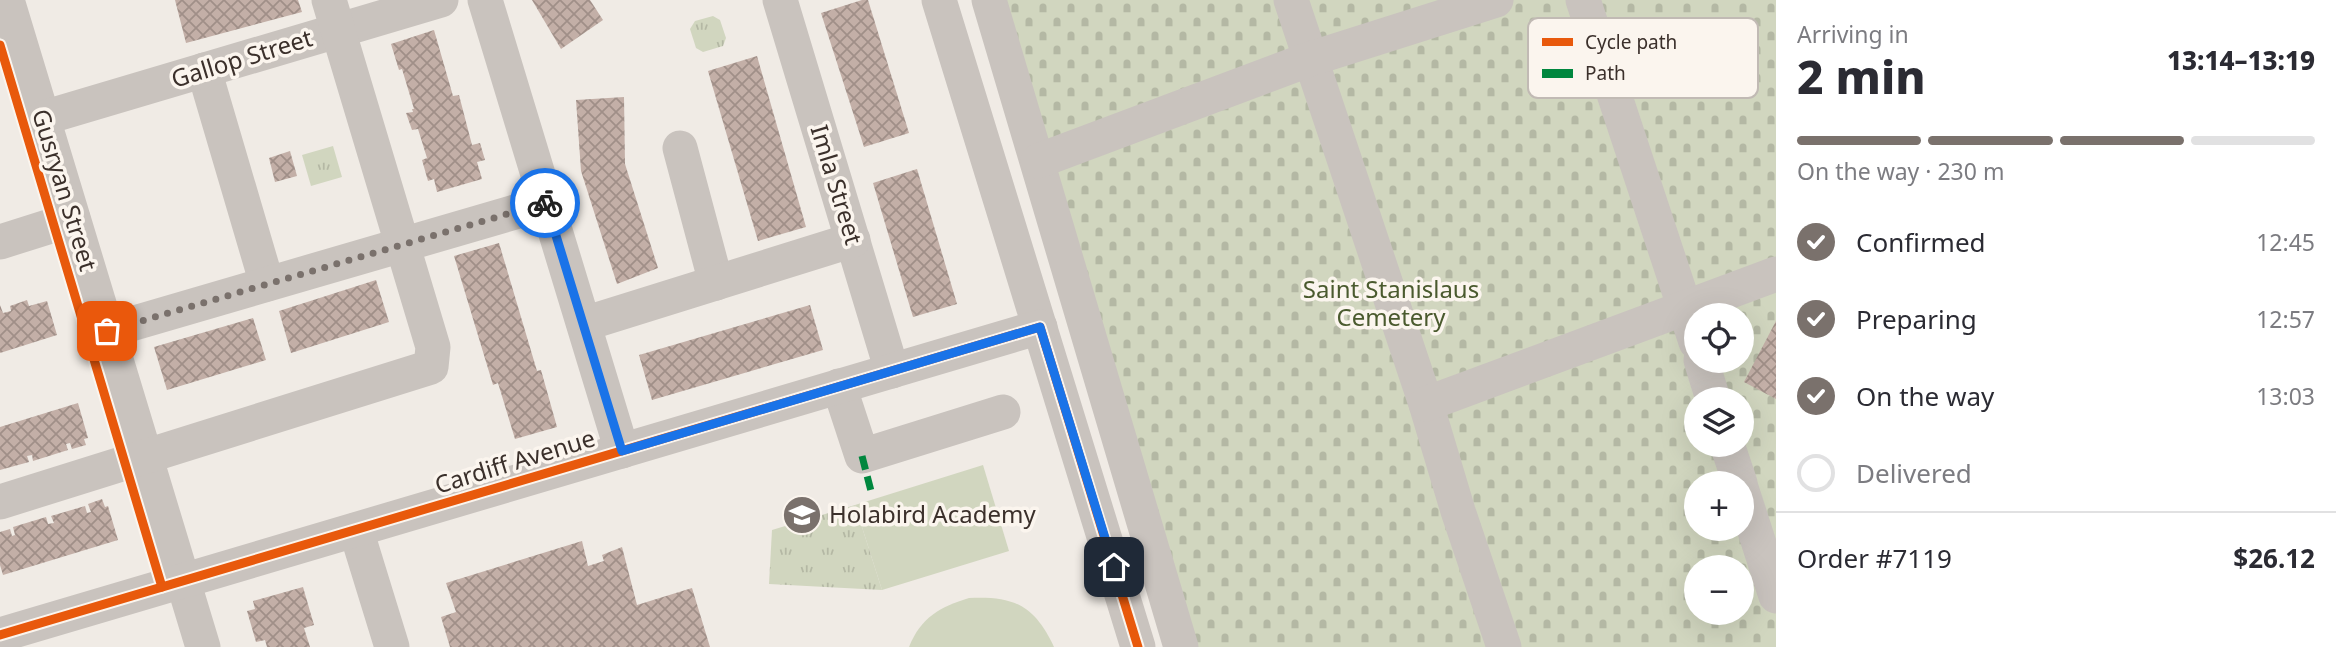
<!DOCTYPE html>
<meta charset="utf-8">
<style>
:root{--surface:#fff;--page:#f7f7f7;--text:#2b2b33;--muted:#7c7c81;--line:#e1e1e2;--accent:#7a716c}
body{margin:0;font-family:"Noto Sans",sans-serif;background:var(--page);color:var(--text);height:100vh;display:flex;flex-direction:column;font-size:26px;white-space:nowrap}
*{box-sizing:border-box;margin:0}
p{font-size:23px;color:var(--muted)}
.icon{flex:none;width:38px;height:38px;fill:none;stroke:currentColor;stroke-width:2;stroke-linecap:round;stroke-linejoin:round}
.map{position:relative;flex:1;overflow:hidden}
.sheet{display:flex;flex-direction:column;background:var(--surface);width:560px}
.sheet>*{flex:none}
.controls{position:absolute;left:1684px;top:303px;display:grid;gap:14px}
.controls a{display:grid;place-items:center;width:70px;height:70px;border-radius:50%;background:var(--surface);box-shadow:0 7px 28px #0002;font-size:35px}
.pin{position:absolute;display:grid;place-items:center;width:60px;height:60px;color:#fff;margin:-30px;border-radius:14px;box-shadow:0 4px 10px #0006}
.courier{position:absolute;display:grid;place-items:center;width:70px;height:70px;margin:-35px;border:5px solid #1a73e8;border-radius:50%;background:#fff;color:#222;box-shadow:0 2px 9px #0007}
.summary em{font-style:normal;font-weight:800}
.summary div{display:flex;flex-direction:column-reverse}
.summary{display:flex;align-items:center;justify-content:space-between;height:119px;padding:0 21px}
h1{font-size:46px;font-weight:800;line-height:52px}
.bar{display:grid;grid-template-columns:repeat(4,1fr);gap:10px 7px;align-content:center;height:84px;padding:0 21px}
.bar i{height:9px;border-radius:5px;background:var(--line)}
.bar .current{background:var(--accent)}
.bar p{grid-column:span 4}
.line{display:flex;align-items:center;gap:18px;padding:0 21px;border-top:2px solid var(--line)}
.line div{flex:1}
ol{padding:0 21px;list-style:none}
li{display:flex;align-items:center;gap:21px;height:77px}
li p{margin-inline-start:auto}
li .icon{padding:7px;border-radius:50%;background:var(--accent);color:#fff;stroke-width:4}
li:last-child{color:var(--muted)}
li i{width:38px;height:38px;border:4px solid var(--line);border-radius:50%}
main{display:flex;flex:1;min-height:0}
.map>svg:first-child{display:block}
.green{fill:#d1d6bf}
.cemetery{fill:url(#cemetery-stones);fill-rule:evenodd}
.park{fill:url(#park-tufts)}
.building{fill:url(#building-cross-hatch)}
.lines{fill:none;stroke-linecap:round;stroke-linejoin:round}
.minor{stroke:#c9c3be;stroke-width:35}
.quiet{stroke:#00873e;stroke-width:7;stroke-dasharray:14 7;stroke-linecap:butt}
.cycleway-casing{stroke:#fbf5ee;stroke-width:13}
.cycleway{stroke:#e8590c;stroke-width:9}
.done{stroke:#7a716c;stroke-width:7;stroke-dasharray:0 12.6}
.route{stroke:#1a73e8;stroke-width:9}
.labels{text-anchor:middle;stroke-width:7;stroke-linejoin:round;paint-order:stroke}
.street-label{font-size:24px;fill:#3b302b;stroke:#fbf5ee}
.park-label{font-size:24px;fill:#4a5a2e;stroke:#fbf5ee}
.poi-label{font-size:24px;fill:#3b302b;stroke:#fbf5ee;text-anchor:start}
.key{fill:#fbf5ee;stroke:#c1bab4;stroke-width:2}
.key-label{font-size:19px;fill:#3b302b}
</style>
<main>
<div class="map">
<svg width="1776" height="647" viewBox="0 0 1776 647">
<defs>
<pattern id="cemetery-stones" width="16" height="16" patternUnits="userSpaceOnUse" patternTransform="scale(1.75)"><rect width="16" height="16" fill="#d1d6bf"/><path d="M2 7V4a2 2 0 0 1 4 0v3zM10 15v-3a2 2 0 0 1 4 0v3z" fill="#b4b8a4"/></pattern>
<pattern id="park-tufts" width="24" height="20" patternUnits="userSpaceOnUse" patternTransform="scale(1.75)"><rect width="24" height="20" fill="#d1d6bf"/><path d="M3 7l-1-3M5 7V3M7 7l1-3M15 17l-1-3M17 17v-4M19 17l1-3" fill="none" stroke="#b4b8a4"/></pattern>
<pattern id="building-cross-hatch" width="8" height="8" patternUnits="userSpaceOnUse" patternTransform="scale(1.75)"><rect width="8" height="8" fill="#c3afa7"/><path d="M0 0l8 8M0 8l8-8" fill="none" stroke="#a08f88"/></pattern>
</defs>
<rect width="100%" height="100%" fill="#f0ebe5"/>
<g class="green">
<polygon points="983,465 1009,551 882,590 855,505"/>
<path d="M969,598C1014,596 1034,605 1054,647H909C921,617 940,607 969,598Z"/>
</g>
<path class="cemetery" d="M983,0H1776V647H1166ZM1696,315H1741V360H1696ZM1696,399H1741V444H1696ZM1696,483H1741V528H1696ZM1696,567H1741V612H1696Z"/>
<g class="park">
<polygon points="713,16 720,20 726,38 723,46 703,52 696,48 690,29 695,21"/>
<polygon points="333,146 342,177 311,186 302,155"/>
<polygon points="855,505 882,590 769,584 772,530"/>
</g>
<g class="building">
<polygon points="175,0 298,0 302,12 186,43"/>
<polygon points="532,0 590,0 603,20 561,49"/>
<polygon points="862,0 868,0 909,133 864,147 821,13"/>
<polygon points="434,30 453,96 459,95 472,145 480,143 485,160 477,162 482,179 437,192 434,179 428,181 422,160 427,158 418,129 412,130 406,113 413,112 412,109 414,109 402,69 399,70 391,44"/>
<polygon points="757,56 806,227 758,241 708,71"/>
<polygon points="624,97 625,164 658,268 617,284 581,171 576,100"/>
<polygon points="290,151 297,176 275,182 269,158"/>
<polygon points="917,169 957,304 913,317 873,183"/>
<polygon points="499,243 537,371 541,370 557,427 515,439 498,383 493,385 454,256"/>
<polygon points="376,280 389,322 291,353 279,311"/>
<polygon points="27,300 29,306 47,301 57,335 0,353 0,305 3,313 11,311 10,306"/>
<polygon points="810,305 823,350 652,400 639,355"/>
<polygon points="253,318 266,360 167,390 154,347"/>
<polygon points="1776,321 1776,399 1744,382"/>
<polygon points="78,403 88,438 84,439 86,445 72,449 70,443 66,444 68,450 33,461 32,455 27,456 29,462 0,470 0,427"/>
<polygon points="102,499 105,507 108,506 118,540 3,575 0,565 0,532 10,529 12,536 15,535 13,527 46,517 48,524 54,523 51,516 85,506 87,513 91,512 88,504"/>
<polygon points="582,541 588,566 604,561 602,555 622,547 637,605 692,588 710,647 450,647 441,617 456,612 446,583"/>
<polygon points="303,587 314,625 304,628 310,647 267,647 265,640 256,642 247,611 255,609 253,601"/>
</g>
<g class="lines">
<g class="minor">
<polyline points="7,0 203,647"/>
<polyline points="485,0 622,451"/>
<polyline points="780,0 892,371"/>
<polyline points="939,0 1138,647"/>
<polyline points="989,0 1181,647"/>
<polyline points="1291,0 1426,404 1458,511 1504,647"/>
<polyline points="1583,0 1696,342"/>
<polyline points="204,70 267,284"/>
<polyline points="43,118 441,0"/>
<polyline points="680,148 716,283"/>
<polyline points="1038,161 1310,59 1496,0"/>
<polyline points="0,242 73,219"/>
<polyline points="584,324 853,240"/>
<polyline points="107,331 546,203"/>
<polyline points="1701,360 1713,399"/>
<polyline points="839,386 862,456 1003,412"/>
<polyline points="1426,404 1776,274"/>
<polyline points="1727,444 1740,483"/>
<polyline points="1741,488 1776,596"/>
<polyline points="0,502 431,367 433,347 329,0"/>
<polyline points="356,530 392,647"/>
<polyline points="0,635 1040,327"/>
</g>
<polyline class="quiet" points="862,456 871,491"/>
<g class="cycleway-casing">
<g id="cycleway">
<polyline points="0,45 162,587"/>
<polyline points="0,635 1040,327 1138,647"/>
</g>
</g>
<use href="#cycleway" class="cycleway"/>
</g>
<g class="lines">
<polyline class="done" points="107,331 545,203"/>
<polyline class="route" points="545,203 546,203 622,451 1040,327 1114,567"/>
</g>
<defs>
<g id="school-disc" transform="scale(2.0125)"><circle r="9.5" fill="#7a716c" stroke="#fbf5ee"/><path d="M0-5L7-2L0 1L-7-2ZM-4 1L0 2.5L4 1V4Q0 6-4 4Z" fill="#fff"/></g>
</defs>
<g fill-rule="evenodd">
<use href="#school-disc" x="802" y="515"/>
</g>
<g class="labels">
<g class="street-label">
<text transform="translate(242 59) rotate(-17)" y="8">Gallop Street</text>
<text transform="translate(836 185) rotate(73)" y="8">Imla Street</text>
<text transform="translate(64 190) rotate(73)" y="8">Gusryan Street</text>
<text transform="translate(515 462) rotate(-17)" y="8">Cardiff Avenue</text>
</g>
<g class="park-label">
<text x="1391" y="298">Saint Stanislaus<tspan x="1391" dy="28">Cemetery</tspan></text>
</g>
<g class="poi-label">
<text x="829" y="523">Holabird Academy</text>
</g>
</g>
<rect x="1528" y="18" width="230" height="80" rx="10" class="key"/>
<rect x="1542" y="38" width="31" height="8" fill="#e8590c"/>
<rect x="1542" y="69" width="31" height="9" fill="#00873e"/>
<g class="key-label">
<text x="1585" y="49">Cycle path</text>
<text x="1585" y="80">Path</text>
</g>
</svg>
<div class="controls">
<a><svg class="icon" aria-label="locate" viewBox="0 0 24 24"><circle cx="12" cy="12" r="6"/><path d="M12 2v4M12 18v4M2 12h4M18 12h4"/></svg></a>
<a><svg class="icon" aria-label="layers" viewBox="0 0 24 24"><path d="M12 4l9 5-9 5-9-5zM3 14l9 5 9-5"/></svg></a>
<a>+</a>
<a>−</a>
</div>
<div class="pin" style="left:107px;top:331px;background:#ea580c"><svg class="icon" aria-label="bag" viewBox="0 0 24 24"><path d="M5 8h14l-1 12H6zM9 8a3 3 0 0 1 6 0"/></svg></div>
<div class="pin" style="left:1114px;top:567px;background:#1f2937"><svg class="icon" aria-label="home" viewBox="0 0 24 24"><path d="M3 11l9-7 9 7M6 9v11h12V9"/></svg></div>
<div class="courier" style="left:545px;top:203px"><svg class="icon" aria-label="bike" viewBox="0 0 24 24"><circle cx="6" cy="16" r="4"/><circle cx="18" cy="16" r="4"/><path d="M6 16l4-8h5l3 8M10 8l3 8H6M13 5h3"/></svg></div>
</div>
<section class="sheet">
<div class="summary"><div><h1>2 min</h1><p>Arriving in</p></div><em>13:14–13:19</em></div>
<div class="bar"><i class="current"></i><i class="current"></i><i class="current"></i><i></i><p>On the way · 230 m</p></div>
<ol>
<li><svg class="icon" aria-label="check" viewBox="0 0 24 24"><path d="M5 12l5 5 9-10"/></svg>Confirmed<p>12:45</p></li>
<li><svg class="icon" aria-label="check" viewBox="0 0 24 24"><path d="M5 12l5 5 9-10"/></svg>Preparing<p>12:57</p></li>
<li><svg class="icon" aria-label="check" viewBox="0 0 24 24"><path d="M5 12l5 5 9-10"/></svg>On the way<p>13:03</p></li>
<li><i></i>Delivered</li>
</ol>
<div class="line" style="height:91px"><div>Order #7119</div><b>$26.12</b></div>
</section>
</main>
